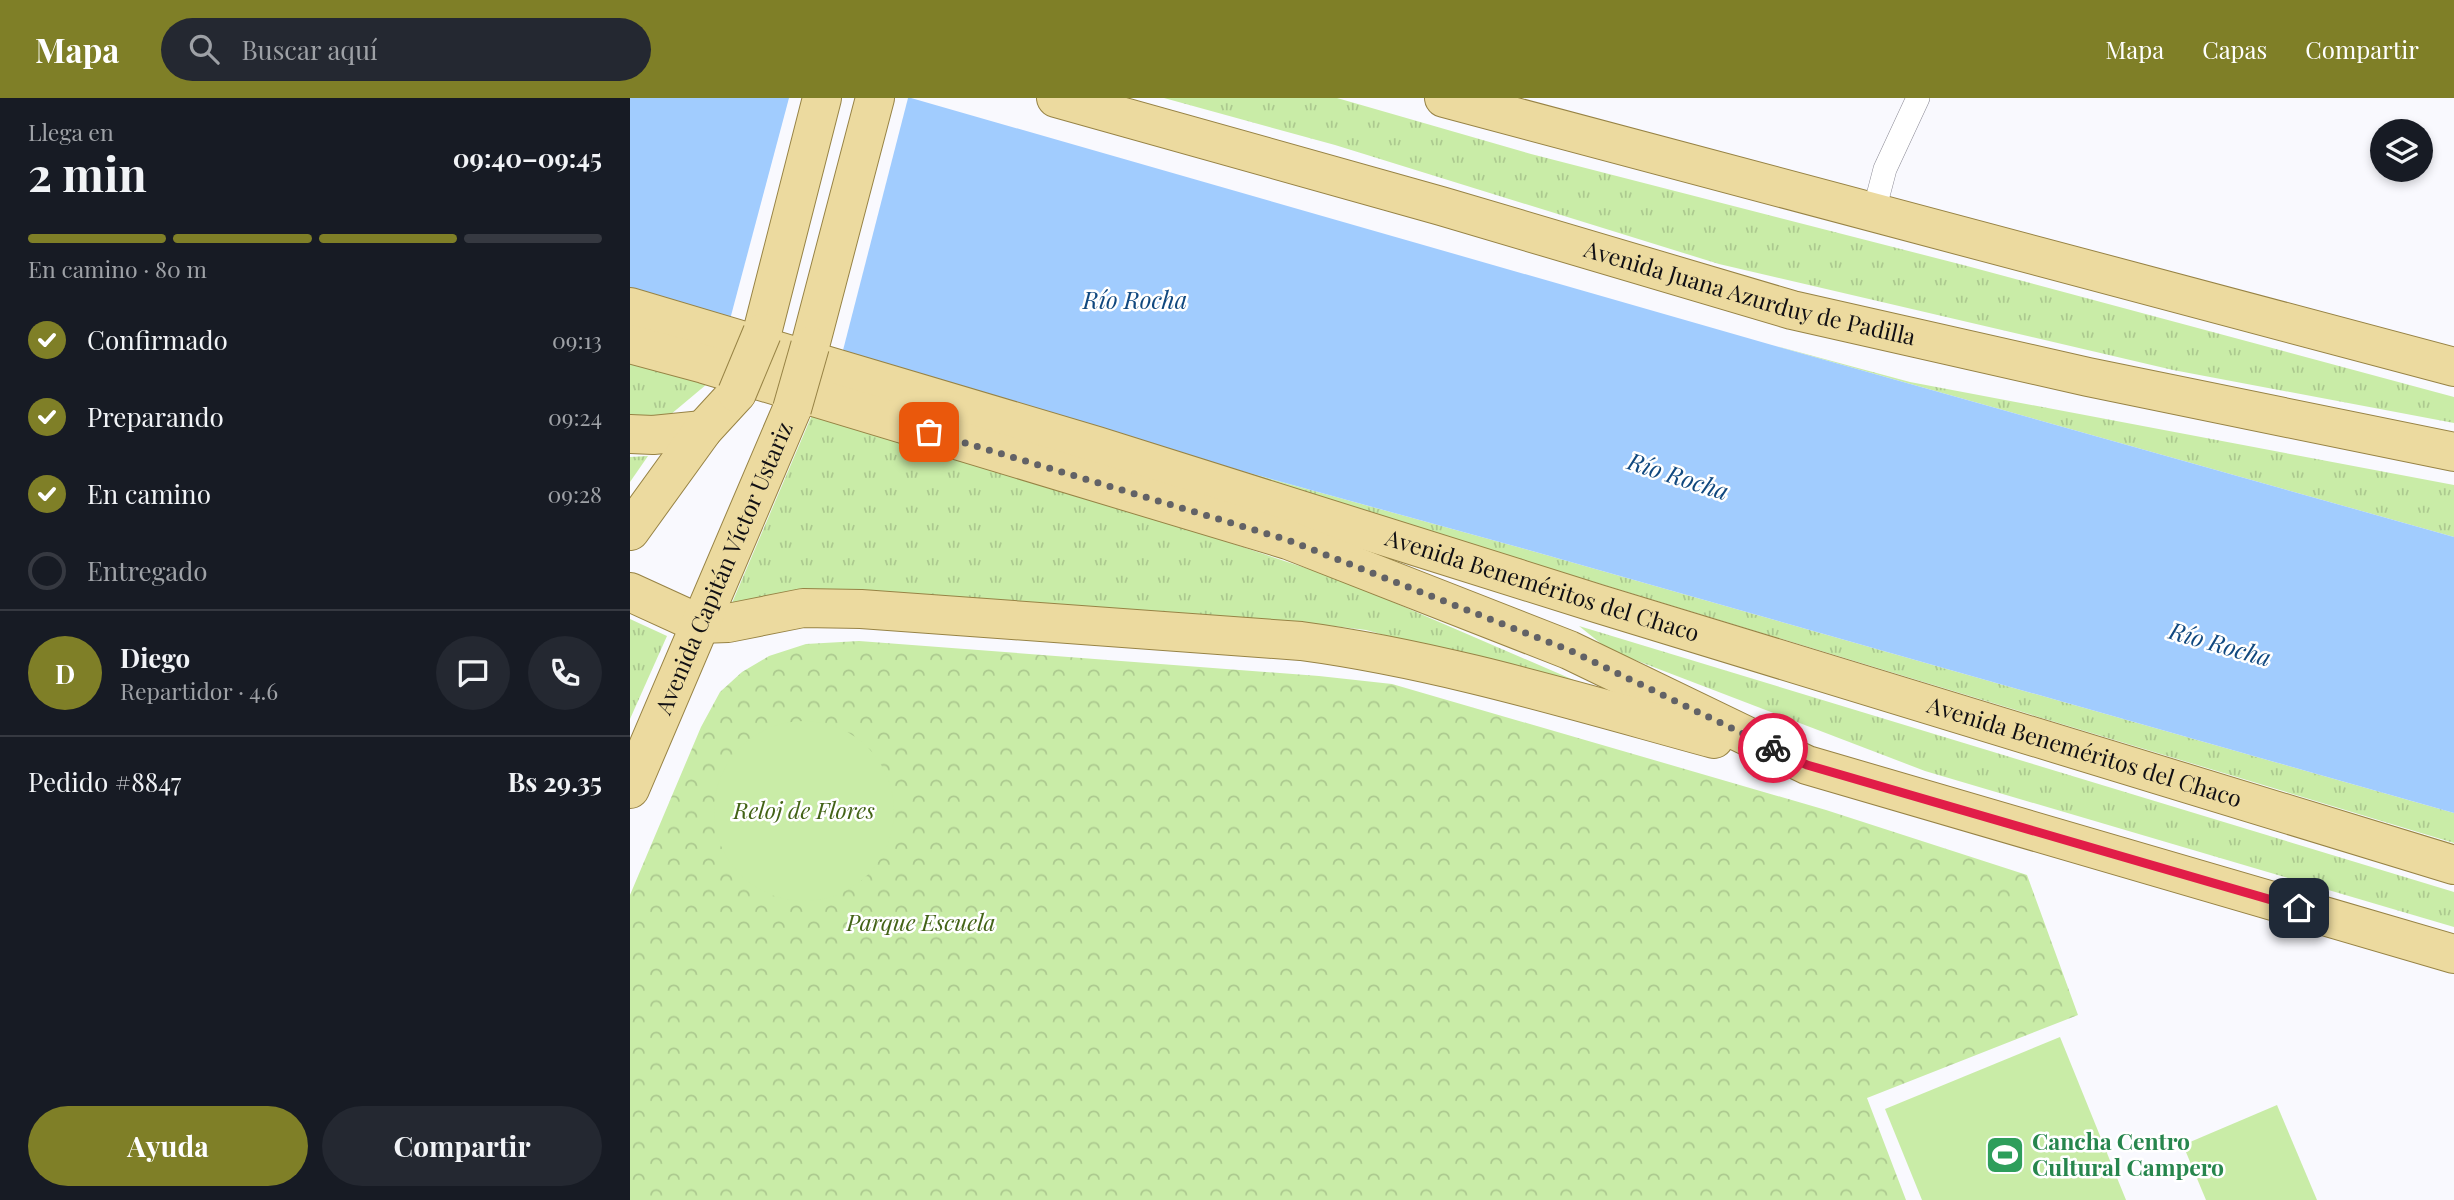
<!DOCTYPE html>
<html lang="es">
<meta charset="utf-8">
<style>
:root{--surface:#171b24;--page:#242831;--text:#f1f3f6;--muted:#9ea1a6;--line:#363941;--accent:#7f7f27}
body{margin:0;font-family:"Playfair Display",serif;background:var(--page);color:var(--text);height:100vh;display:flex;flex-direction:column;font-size:26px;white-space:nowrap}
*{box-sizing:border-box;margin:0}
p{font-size:23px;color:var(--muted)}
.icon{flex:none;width:38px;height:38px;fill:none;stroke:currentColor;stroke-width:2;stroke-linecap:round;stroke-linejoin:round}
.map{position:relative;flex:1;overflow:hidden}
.side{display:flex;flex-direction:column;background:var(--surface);width:630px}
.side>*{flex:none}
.buttons{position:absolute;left:1740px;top:21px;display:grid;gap:14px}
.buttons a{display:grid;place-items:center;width:63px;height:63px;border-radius:50%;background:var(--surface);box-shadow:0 4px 10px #0003;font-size:35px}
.pin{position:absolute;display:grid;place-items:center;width:60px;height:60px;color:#fff;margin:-30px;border-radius:14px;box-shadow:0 4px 10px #0006}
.courier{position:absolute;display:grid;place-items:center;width:70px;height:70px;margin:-35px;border:5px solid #e11d48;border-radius:50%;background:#fff;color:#222;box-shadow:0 2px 9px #0007}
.summary em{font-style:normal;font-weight:700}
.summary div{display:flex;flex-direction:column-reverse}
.summary{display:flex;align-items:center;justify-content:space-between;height:119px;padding:0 28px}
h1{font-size:46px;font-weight:700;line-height:52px}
.bar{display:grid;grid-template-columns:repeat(4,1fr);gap:10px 7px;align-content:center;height:84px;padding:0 28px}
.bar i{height:9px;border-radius:5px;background:var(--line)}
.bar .active{background:var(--accent)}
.bar p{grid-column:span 4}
.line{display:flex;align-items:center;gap:18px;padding:0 28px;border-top:2px solid var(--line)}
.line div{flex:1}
.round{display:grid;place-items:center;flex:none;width:74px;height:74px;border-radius:37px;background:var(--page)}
ol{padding:0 28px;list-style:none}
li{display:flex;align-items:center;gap:21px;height:77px}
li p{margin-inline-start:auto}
li .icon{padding:7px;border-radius:50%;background:var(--accent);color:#fff;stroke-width:4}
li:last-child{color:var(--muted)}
li i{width:38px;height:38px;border:4px solid var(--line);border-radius:50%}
.primary-button{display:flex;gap:14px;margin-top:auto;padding:14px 28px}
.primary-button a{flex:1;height:80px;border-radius:42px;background:var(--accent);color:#fff;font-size:28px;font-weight:700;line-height:80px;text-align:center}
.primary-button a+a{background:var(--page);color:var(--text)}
header{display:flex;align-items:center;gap:42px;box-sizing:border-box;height:98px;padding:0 35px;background:var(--accent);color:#fff}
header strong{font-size:33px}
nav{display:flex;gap:38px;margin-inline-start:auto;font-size:24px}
.search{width:490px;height:63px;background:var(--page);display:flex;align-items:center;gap:18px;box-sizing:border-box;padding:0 24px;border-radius:38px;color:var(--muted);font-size:26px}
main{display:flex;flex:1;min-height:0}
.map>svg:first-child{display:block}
.grass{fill:url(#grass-tufts)}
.park{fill:url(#park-crowns)}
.garden{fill:#c9eca7}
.water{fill:#a1ccfe}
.pier{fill:#f9f9fe}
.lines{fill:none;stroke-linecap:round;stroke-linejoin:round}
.lane-casing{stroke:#898893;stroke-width:24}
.primary-casing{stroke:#978345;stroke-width:40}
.lane{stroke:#fff;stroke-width:23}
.primary{stroke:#ecda9f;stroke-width:38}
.primary-bridge-casing{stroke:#978345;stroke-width:40;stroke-linecap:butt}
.primary-bridge{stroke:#ecda9f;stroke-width:38}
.done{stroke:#626266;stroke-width:7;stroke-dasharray:0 12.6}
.route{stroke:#e11d48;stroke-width:9}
.labels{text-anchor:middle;stroke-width:5;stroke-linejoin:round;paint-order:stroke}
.street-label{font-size:23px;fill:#111014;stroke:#fff}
.park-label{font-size:23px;font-style:italic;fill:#436317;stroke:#fff}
.leisure-label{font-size:23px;font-weight:bold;fill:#27864d;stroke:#fff;text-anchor:start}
.water-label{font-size:24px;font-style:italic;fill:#10487f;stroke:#fff}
</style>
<header>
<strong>Mapa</strong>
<div class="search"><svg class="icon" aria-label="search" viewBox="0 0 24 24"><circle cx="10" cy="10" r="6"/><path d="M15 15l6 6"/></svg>Buscar aquí</div>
<nav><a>Mapa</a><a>Capas</a><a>Compartir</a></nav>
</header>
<main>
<section class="side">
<div class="summary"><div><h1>2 min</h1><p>Llega en</p></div><em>09:40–09:45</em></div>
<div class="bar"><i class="active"></i><i class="active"></i><i class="active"></i><i></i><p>En camino · 80 m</p></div>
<ol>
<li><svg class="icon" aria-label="check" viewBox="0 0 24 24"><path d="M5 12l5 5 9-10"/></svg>Confirmado<p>09:13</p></li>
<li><svg class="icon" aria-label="check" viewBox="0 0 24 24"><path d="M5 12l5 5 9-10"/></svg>Preparando<p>09:24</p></li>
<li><svg class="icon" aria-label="check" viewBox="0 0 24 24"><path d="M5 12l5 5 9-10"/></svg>En camino<p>09:28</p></li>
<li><i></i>Entregado</li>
</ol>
<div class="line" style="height:126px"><b class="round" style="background:var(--accent);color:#fff">D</b><div><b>Diego</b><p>Repartidor · 4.6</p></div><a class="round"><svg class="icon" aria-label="chat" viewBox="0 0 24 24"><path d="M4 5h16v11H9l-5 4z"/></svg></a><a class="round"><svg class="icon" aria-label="phone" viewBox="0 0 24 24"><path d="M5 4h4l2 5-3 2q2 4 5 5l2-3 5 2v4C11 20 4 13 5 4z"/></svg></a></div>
<div class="line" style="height:91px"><div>Pedido #8847</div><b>Bs 29.35</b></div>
<div class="primary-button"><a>Ayuda</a><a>Compartir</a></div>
</section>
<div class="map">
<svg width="1824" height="1102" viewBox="0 0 1824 1102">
<defs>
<pattern id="grass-tufts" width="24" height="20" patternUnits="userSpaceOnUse" patternTransform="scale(1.75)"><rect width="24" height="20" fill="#c9eca7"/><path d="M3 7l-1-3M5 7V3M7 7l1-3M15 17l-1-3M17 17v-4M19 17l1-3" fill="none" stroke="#acc98f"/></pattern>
<pattern id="park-crowns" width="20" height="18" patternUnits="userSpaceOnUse" patternTransform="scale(1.75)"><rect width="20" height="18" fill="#c9eca7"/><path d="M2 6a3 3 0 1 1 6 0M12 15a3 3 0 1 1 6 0" fill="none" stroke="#acc98f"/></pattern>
</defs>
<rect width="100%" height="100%" fill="#f9f9fe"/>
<g class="grass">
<polygon points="534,0 707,0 901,56 1337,168 1824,299 1824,325 1543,272 1089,166 705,47"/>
<polygon points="1142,247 1280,284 1824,387 1824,439"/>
<polygon points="0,265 77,286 40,317 0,320"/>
<polygon points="182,317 525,420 712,482 990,602 736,532 670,524 99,512"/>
<polygon points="470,334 895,451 1824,715 1824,745"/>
<polygon points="18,358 0,384 0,359"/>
<polygon points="0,521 37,538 0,621"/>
<polygon points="949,528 1824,794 1824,829 1295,673 979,552"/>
</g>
<polygon class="park" points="229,543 689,578 762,586 1196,712 1397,777 1448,917 1237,1000 1276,1102 0,1102 0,797 71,629 90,594 112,574 139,558 176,546"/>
<g class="garden">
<circle cx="174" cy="713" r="90"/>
<polygon points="1430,939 1496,1102 1292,1102 1255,1011"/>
<polygon points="1647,1007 1687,1102 1576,1102 1553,1047"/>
</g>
<polygon class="water" points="0,0 281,0 1142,247 1824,439 1824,715 895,451 470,334 0,198"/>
<polygon class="pier" points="159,0 278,0 211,260 98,229"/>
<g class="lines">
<g class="lane-casing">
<polyline id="lane" points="1244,113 1255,71 1288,0"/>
</g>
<g class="primary-casing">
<g id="primary">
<path id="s1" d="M426,0L811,108L1162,212L1458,279L1824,354"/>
<polyline points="814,0 1824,269"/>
<path id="s2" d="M0,209L467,348L969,506L1824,767"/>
<polyline points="132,235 192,0"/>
<polyline points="0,246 74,266 658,442 939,552 1177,667 1824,856"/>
<polyline points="180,248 245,0"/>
<polyline points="0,336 23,337 73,332"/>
<polyline points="0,433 73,332 107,295"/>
<path d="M0,494L70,526L98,525L173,510L231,511L671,543C812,562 948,604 1084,641"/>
<path id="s3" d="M0,691L162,311"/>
</g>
</g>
<use href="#lane" class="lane"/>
<use href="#primary" class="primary"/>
<g class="primary-bridge-casing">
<g id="primary-bridge">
<polyline points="107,295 132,235"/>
<polyline points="162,311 180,248"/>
</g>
</g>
<use href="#primary-bridge" class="primary-bridge"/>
</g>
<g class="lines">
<polyline class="done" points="299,334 658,442 939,552 1143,650"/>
<polyline class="route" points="1143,650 1177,667 1669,810"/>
</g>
<defs>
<g id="stadium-square" transform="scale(2.0125)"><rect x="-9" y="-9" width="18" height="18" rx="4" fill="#2e9e5b" stroke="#fff"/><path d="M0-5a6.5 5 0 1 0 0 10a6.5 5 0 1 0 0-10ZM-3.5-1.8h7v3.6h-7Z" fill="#fff"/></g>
</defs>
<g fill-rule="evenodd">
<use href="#stadium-square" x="1375" y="1057"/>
</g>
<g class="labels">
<g class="street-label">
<text dy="8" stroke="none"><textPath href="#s1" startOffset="721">Avenida Juana Azurduy de Padilla</textPath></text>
<text dy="8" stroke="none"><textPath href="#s3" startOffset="240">Avenida Capitán Víctor Ustariz</textPath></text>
<text dy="8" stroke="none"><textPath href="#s2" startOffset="954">Avenida Beneméritos del Chaco</textPath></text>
<text dy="8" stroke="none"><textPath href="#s2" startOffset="1521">Avenida Beneméritos del Chaco</textPath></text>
</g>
<g class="park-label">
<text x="174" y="721">Reloj de Flores</text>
<text x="291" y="833">Parque Escuela</text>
</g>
<g class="leisure-label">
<text x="1402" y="1052">Cancha Centro<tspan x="1402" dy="26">Cultural Campero</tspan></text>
</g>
<g class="water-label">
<text x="505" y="211">Río Rocha</text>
<text transform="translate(1048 379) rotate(18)" y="8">Río Rocha</text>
<text transform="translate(1590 547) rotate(16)" y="8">Río Rocha</text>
</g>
</g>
</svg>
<div class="buttons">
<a><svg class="icon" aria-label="layers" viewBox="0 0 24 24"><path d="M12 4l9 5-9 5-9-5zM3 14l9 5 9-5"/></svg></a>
</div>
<div class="pin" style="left:299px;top:334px;background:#ea580c"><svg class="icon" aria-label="bag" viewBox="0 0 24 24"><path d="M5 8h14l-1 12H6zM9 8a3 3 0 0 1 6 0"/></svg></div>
<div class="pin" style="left:1669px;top:810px;background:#1f2937"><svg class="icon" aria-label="home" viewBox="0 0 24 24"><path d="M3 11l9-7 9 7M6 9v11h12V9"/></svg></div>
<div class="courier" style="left:1143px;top:650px"><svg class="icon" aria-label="bike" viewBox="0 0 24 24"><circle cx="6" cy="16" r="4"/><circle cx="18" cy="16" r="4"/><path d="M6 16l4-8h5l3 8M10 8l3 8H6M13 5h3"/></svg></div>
</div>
</main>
